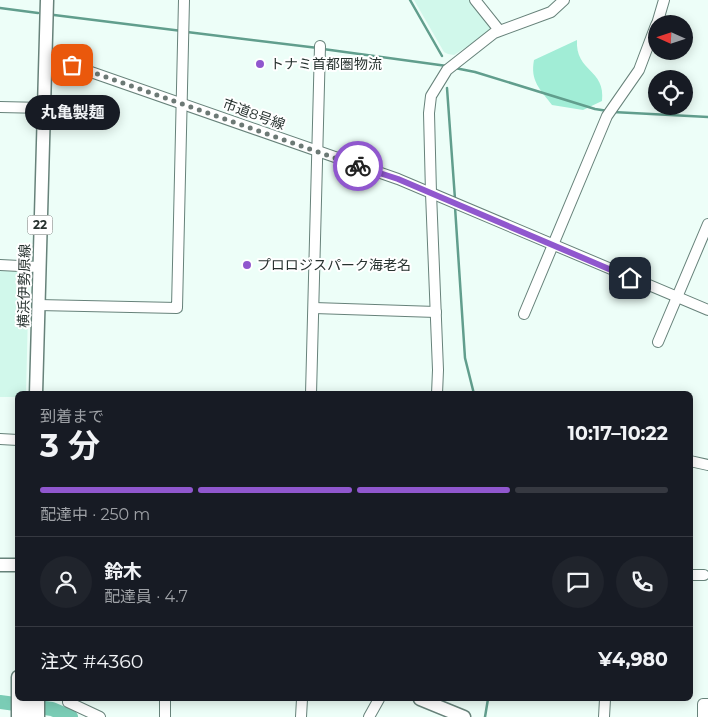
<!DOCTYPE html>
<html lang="ja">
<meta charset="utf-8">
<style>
:root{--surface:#171b24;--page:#20242c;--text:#f1f3f6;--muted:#9ea1a6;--line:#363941;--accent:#9057ce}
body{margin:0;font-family:Montserrat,"Noto Sans JP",sans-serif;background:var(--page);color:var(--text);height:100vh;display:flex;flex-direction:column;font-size:19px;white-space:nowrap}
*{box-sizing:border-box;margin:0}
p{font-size:16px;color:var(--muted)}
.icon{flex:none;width:28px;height:28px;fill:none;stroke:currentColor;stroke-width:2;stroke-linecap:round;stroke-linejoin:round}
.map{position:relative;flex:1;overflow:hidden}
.drawer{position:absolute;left:15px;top:391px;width:678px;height:310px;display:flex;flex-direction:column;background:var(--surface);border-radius:8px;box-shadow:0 2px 12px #0003}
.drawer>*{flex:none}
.needle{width:32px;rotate:273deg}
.controls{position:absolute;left:648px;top:15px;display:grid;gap:10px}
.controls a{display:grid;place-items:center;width:45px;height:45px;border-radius:50%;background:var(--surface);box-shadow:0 2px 12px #0003;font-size:25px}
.pin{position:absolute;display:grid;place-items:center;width:42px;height:42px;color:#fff;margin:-21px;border-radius:10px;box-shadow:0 2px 8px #0006}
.courier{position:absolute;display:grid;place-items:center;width:50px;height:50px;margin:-25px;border:4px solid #9057ce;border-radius:50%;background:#fff;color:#222;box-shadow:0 1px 6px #0007}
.bubble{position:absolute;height:35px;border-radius:18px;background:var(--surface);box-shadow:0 2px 12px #0003;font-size:16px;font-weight:700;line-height:35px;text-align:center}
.summary em{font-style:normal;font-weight:700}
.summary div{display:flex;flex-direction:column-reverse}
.summary{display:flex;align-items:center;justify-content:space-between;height:85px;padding:0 25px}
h1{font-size:32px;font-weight:700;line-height:38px}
.bar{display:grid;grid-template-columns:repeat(4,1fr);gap:8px 5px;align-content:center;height:60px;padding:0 25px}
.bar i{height:6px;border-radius:4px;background:var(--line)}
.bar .selected{background:var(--accent)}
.bar p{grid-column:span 4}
.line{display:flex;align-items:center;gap:12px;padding:0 25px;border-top:1px solid var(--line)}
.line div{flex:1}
.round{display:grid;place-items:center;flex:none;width:52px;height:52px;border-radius:26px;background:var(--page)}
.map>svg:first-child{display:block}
.built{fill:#d1f8eb}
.green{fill:#a1edd6}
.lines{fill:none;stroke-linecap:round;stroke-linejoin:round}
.stream{stroke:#619e8d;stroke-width:2.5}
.river{stroke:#7accb5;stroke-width:14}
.minor-casing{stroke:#67827a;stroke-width:12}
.major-casing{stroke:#67827a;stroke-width:15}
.minor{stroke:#fff;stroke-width:10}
.major{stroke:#fff;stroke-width:12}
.done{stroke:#6c7975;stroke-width:5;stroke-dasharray:0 9}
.route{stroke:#9057ce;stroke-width:6}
.poi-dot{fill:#9057ce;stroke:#fff;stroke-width:2}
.labels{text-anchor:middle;stroke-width:4;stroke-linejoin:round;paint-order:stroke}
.shield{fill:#fff;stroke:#68706d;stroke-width:1}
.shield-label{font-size:12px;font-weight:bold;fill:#27322f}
.poi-label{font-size:14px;fill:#27322f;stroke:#fff;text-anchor:start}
.street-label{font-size:14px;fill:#27322f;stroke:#fff}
</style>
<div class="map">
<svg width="708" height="717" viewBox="0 0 708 717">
<rect width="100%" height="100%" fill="#edfef8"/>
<g class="built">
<polygon points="414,0 470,0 493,30 454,55 448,54 444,52"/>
<polygon points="0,268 29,272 26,394 18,394 17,397 0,397"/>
</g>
<path class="green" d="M577,40C575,72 606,69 602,101L583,110L552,105C540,89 530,81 534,60Z"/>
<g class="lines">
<g class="stream">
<polyline points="410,0 442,56"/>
<polyline points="0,8 38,13"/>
<polyline points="54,15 182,31"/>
<polyline points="187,32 318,48"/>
<polyline points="323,49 447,66"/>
<polyline points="455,68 475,72 595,109 608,111"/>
<polyline points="447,88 455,199"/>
<polyline points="613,112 708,117"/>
<polyline points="455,207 465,358 474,394"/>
<polyline points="485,717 488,699"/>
</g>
<polyline class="river" points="0,702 52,709 71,717"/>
<g class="minor-casing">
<g id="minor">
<polyline points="475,0 499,30"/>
<polyline points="657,24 664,0"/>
<polyline points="45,56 398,179 708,310"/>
<polyline points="0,107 44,108"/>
<polyline points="0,265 39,267"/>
<polyline points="38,305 177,308 184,0"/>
<polyline points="314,308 436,312"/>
<polyline points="524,314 607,116 639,70 656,25"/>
<polyline points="658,342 708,224"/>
<polyline points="311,394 320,46"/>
<polyline points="437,394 438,370 431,193 429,113 431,96 447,70 494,33 551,12 564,0"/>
<polyline points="0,439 18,440"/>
<polyline points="690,461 708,465"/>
<polyline points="690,575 704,575"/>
<polyline points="68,702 100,717"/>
<polyline points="165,717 165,699"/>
<polyline points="301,717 302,699"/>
<polyline points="369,717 379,699"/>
<polyline points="604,717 605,699"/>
<polyline points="703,717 703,704 708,704"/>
</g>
</g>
<g class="major-casing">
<g id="major">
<polyline points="36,394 47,0"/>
<polyline points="0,565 18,565"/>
<polyline points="18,677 18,717"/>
<polyline points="27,699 28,717"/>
<polyline points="38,699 38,717"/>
<polyline points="420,699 464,717"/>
</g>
</g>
<use href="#minor" class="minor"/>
<use href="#major" class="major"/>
</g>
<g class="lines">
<polyline class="done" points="72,65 358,166"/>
<polyline class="route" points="358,166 398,179 630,278"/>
</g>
<g class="poi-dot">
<circle cx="260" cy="64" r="5"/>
<circle cx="247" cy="265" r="5"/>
</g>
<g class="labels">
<rect class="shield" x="27.5" y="215.5" width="25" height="19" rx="4"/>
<g class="shield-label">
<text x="40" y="229">22</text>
</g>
<g class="poi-label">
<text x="270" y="69">トナミ首都圏物流</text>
<text x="257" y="270">プロロジスパーク海老名</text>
</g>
<g class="street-label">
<text transform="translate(254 114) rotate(20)" y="5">市道8号線</text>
<text transform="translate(24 286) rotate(-89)" y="5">横浜伊勢原線</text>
</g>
</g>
</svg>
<div class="controls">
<a><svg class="needle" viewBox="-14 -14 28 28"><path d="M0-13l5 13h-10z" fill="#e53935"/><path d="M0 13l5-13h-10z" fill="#9ea1a6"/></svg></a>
<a><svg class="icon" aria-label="locate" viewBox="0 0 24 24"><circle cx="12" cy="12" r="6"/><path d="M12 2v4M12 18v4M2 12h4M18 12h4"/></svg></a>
</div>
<div class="pin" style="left:72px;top:65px;background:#ea580c"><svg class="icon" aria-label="bag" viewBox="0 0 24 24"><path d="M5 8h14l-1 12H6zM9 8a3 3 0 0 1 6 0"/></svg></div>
<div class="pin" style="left:630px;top:278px;background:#1f2937"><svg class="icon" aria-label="home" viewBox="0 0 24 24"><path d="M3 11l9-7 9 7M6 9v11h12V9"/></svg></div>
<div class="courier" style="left:358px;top:166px"><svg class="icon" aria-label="bike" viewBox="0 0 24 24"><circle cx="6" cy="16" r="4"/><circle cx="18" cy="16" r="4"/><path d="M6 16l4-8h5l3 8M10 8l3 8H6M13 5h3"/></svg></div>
<div class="bubble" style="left:25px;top:95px;width:95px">丸亀製麺</div>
<section class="drawer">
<div class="summary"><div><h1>3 分</h1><p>到着まで</p></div><em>10:17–10:22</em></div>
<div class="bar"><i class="selected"></i><i class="selected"></i><i class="selected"></i><i></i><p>配達中 · 250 m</p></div>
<div class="line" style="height:90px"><a class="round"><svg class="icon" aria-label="person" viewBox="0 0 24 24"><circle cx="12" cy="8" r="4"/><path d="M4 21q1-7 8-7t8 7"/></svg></a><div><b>鈴木</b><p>配達員 · 4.7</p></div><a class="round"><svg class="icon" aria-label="chat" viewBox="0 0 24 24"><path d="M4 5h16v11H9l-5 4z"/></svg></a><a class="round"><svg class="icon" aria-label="phone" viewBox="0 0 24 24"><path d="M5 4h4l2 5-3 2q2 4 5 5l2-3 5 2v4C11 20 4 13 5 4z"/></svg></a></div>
<div class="line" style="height:65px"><div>注文 #4360</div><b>¥4,980</b></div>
</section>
</div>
